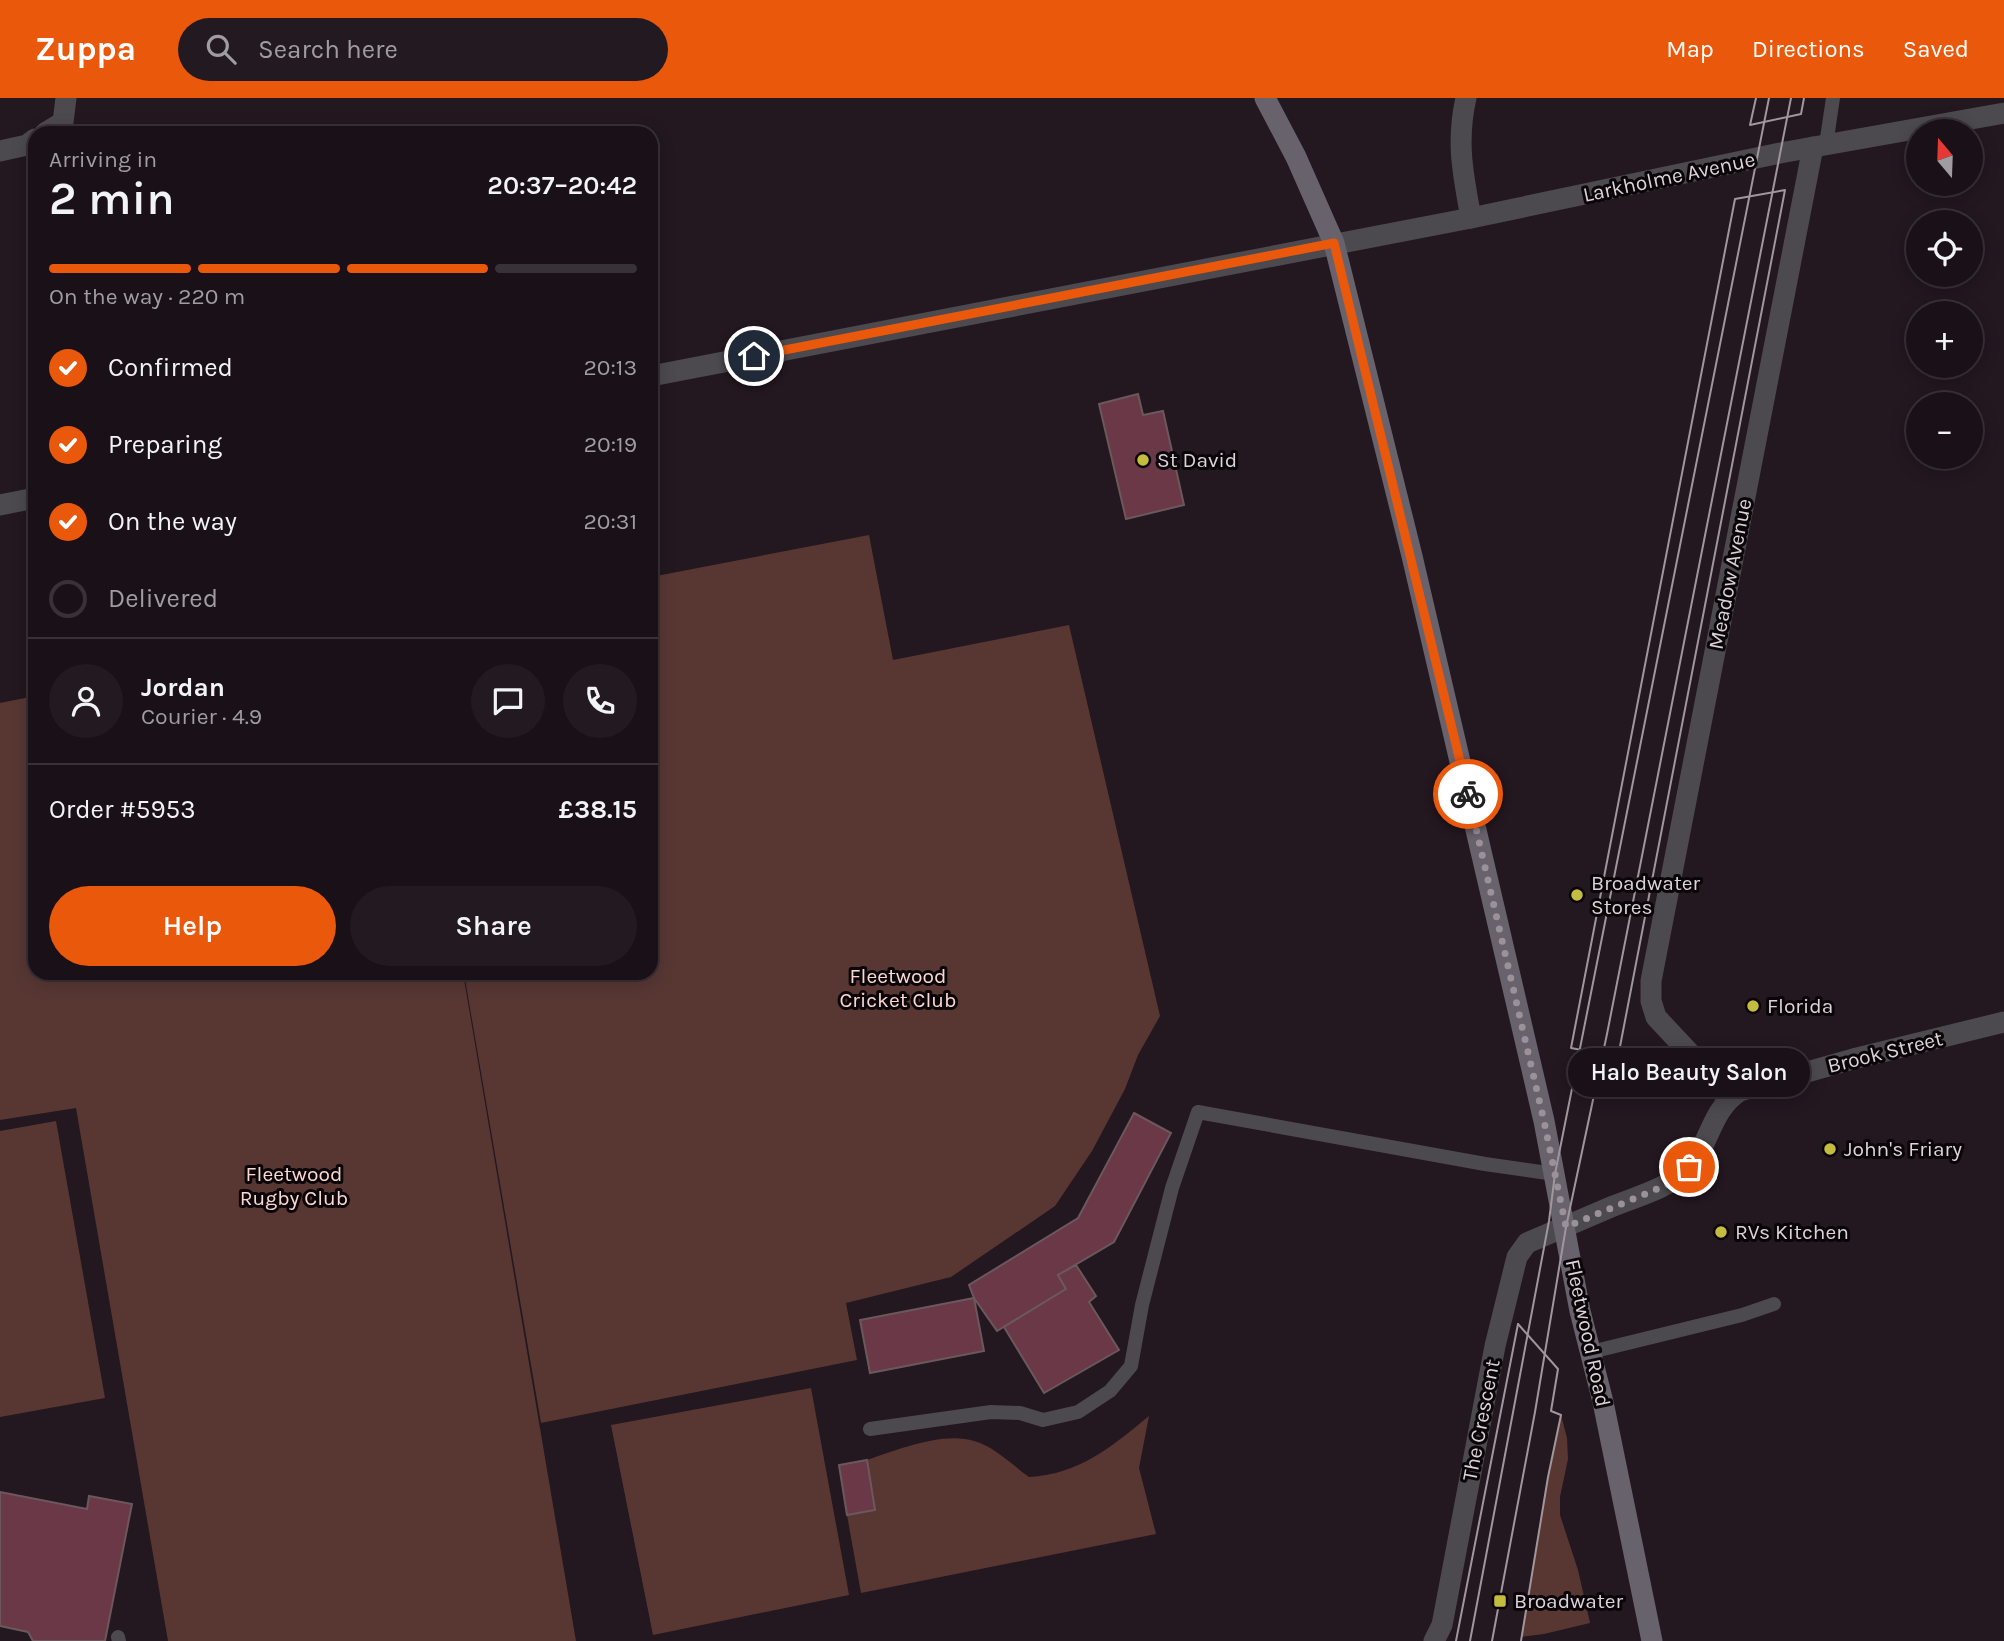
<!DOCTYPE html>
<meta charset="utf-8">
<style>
:root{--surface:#1a1118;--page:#231a21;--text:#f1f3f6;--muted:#9f9da2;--line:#383137;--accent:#ea580c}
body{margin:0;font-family:Karla,sans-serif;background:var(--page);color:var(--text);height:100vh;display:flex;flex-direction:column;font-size:26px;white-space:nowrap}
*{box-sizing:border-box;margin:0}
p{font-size:23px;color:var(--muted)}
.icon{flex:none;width:38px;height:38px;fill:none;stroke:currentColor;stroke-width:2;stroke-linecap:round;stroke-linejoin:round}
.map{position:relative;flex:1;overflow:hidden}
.sheet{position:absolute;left:28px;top:28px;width:630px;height:854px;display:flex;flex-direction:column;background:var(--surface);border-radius:21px;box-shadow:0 4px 18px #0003,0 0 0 2px var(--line)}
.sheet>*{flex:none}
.needle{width:46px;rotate:341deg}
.buttons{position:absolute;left:1906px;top:21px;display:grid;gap:14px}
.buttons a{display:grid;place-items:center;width:77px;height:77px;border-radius:50%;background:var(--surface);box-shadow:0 4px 18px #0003,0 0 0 2px var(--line);font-size:35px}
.pin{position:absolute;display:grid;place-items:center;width:60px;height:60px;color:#fff;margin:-30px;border:4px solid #fff;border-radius:50%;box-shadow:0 2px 7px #0007}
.courier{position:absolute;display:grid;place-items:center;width:70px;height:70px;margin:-35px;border:5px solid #ea580c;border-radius:50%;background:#fff;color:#222;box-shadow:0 2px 9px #0007}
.bubble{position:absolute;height:49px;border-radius:24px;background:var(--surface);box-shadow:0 4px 18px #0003,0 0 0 2px var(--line);font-size:23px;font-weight:600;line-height:49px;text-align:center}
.overview em{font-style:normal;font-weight:600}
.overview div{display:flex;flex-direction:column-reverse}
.overview{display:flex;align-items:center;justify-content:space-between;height:119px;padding:0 21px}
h1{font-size:46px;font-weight:600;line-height:52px}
.bar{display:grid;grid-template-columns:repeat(4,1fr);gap:10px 7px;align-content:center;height:84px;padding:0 21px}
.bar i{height:9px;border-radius:5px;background:var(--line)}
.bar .current{background:var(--accent)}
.bar p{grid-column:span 4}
.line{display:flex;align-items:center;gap:18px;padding:0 21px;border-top:2px solid var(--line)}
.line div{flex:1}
.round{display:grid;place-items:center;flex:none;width:74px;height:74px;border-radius:37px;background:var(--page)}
ol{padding:0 21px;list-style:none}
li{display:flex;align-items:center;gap:21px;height:77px}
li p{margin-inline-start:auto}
li .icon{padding:7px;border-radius:50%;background:var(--accent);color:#fff;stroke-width:4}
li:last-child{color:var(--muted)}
li i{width:38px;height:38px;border:4px solid var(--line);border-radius:50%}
.action{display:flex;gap:14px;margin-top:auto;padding:14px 21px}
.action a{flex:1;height:80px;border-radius:42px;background:var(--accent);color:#fff;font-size:28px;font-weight:600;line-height:80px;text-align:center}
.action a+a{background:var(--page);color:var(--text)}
header{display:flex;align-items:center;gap:42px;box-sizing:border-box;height:98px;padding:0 35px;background:var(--accent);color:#fff}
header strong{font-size:33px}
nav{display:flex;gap:38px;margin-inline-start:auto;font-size:24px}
.search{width:490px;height:63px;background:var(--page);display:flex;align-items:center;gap:18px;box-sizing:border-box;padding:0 24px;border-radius:38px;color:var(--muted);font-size:26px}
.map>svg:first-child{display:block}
.green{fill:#583733}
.building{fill:#6a3847;stroke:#6b585c;stroke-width:2}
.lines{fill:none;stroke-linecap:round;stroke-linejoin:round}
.lane{stroke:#4c494f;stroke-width:14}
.street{stroke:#4c494f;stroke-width:21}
.secondary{stroke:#68626c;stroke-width:21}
.tram{stroke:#a0969d;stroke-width:2}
.done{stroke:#9b9198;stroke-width:7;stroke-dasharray:0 12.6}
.route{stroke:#ea580c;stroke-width:9}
.poi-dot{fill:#c4bc3e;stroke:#090508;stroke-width:2.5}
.labels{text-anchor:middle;stroke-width:6;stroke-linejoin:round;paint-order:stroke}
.street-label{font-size:21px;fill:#dcd3d9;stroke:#090508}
.poi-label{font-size:21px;fill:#dcd3d9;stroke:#090508;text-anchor:start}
.park-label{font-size:21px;fill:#fcd7d2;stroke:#090508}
</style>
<header>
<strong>Zuppa</strong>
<div class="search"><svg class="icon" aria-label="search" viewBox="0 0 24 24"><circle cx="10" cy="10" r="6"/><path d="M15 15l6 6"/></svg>Search here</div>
<nav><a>Map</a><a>Directions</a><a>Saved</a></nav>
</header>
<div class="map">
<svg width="2004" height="1543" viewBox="0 0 2004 1543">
<rect width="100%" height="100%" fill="#231720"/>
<g class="green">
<polygon points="869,437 893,562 1069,527 1160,918 1138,957 1125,991 1092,1053 1055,1108 951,1179 846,1205 857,1262 541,1325 464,875 651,875 651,479"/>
<polygon points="35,598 35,875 463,875 576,1543 168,1543 76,1010 0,1022 0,605"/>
<polygon points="56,1023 105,1300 0,1319 0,1033"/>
<polygon points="811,1290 849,1497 653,1537 611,1327"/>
<polygon points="1561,1317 1567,1340 1568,1361 1560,1399 1560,1417 1578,1472 1590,1525 1544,1536 1521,1539 1548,1379"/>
<path d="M1149,1318L1139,1370L1156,1436L861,1495L847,1417L875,1412L867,1362C896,1352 944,1333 974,1343C995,1349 1011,1366 1029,1379C1080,1376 1111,1349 1149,1318Z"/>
</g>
<g class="building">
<polygon points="1138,296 1143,317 1163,313 1184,407 1126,421 1099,306"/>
<polygon points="1134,1015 1171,1035 1114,1144 1058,1177 1066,1191 997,1233 974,1200 969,1187 1078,1120"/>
<polygon points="1076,1167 1096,1198 1089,1204 1119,1252 1044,1295 1004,1229 1066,1191 1058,1177"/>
<polygon points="974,1200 984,1253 870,1275 860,1222"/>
<polygon points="867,1362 875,1412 847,1417 839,1367"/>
<polygon points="0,1394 87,1411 89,1398 132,1406 105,1543 33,1543 28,1534 0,1528"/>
</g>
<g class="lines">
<g class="lane">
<polyline points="1826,47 1833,0"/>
<polyline points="1591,1254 1742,1217 1774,1206"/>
<polyline points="870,1331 991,1314 1020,1315 1043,1322 1078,1314 1110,1293 1131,1268 1142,1207 1172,1090 1198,1014 1485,1066 1555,1076"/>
<polyline points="118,1539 119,1543"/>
</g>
<g class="street">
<path d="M1466,0C1456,44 1463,76 1471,120"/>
<polyline points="45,35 63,24 66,0"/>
<polyline points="0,53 27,47 35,41"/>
<polyline points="651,278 1471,120 1780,55 2004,15"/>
<polyline points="0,407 35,400"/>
<polyline points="1728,1001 1699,965 1656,919 1651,903 1651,883 1813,49"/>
<path d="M1434,1543L1442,1527L1495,1248L1517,1159L1527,1145C1555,1133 1583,1121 1611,1109C1637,1098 1666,1092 1687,1071C1711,1047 1709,1013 1740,993L1853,961L2004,924"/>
</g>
<polyline class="secondary" points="1265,0 1296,59 1334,145 1412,458 1544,1023 1580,1213 1603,1304 1652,1543"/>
<g class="tram">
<polyline points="1756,0 1750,27 1801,16 1804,0"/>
<polygon points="1785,92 1618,959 1571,950 1735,101"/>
<polyline points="1518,1226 1558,1271 1551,1313 1561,1317 1548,1379 1521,1543"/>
<polyline points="1456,1543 1518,1226"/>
<polyline points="1470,1543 1549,1123 1555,1076 1769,0"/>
<polyline points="1492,1543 1535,1314 1566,1129 1607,936 1791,0"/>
</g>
</g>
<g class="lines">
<polyline class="done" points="1468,696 1544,1023 1566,1129 1669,1086 1689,1069"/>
<polyline class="route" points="754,258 1334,145 1468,696"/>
</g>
<g class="poi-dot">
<circle cx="1143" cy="362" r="7"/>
<circle cx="1577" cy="797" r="7"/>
<circle cx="1753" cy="908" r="7"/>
<circle cx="1830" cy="1051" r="7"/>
<circle cx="1721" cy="1134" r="7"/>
<rect x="1493" y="1496" width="14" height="14" rx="3.5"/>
</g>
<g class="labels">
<g class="street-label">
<text transform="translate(1669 79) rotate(-12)" y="7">Larkholme Avenue</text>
<text transform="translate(1730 476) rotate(-79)" y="7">Meadow Avenue</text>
<text transform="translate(1885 954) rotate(-14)" y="7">Brook Street</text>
<text transform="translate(1588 1235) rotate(78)" y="7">Fleetwood Road</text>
<text transform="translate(1481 1322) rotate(-79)" y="7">The Crescent</text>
</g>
<g class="poi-label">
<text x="1157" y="369">St David</text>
<text x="1591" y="792">Broadwater<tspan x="1591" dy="24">Stores</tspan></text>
<text x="1767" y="915">Florida</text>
<text x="1844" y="1058">John's Friary</text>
<text x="1735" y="1141">RVs Kitchen</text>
<text x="1514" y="1510">Broadwater</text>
</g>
<g class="park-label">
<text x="898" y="885">Fleetwood<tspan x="898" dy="24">Cricket Club</tspan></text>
<text x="294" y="1083">Fleetwood<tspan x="294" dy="24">Rugby Club</tspan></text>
</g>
</g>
</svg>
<div class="buttons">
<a><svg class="needle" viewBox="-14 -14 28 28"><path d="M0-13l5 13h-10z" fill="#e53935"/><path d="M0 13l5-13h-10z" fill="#9f9da2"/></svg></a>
<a><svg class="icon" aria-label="locate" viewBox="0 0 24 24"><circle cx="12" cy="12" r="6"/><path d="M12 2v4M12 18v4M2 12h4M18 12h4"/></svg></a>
<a>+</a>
<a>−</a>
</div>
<div class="pin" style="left:1689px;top:1069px;background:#ea580c"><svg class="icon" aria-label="bag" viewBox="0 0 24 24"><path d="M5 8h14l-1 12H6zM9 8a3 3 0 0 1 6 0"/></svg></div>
<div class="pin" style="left:754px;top:258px;background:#1f2937"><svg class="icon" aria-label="home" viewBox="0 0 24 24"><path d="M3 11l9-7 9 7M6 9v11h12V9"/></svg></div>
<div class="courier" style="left:1468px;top:696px"><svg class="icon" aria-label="bike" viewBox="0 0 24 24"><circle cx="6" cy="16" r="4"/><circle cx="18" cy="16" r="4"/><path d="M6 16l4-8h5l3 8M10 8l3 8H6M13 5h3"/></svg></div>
<div class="bubble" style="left:1568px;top:950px;width:242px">Halo Beauty Salon</div>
<section class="sheet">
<div class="overview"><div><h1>2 min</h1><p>Arriving in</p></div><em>20:37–20:42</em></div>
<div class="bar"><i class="current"></i><i class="current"></i><i class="current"></i><i></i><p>On the way · 220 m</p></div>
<ol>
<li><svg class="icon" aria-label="check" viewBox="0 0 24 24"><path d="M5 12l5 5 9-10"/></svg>Confirmed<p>20:13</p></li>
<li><svg class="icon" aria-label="check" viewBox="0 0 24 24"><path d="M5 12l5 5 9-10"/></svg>Preparing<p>20:19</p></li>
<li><svg class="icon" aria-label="check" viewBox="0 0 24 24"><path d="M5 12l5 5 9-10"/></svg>On the way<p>20:31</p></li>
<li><i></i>Delivered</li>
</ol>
<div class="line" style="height:126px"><a class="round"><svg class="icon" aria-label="person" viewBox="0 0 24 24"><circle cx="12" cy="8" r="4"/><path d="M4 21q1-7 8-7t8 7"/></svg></a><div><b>Jordan</b><p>Courier · 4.9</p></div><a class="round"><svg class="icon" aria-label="chat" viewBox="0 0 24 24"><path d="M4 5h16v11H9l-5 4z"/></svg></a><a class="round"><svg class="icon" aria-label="phone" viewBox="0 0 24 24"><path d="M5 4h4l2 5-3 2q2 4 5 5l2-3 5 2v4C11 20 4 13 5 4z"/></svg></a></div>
<div class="line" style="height:91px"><div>Order #5953</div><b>£38.15</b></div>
<div class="action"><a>Help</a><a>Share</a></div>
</section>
</div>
